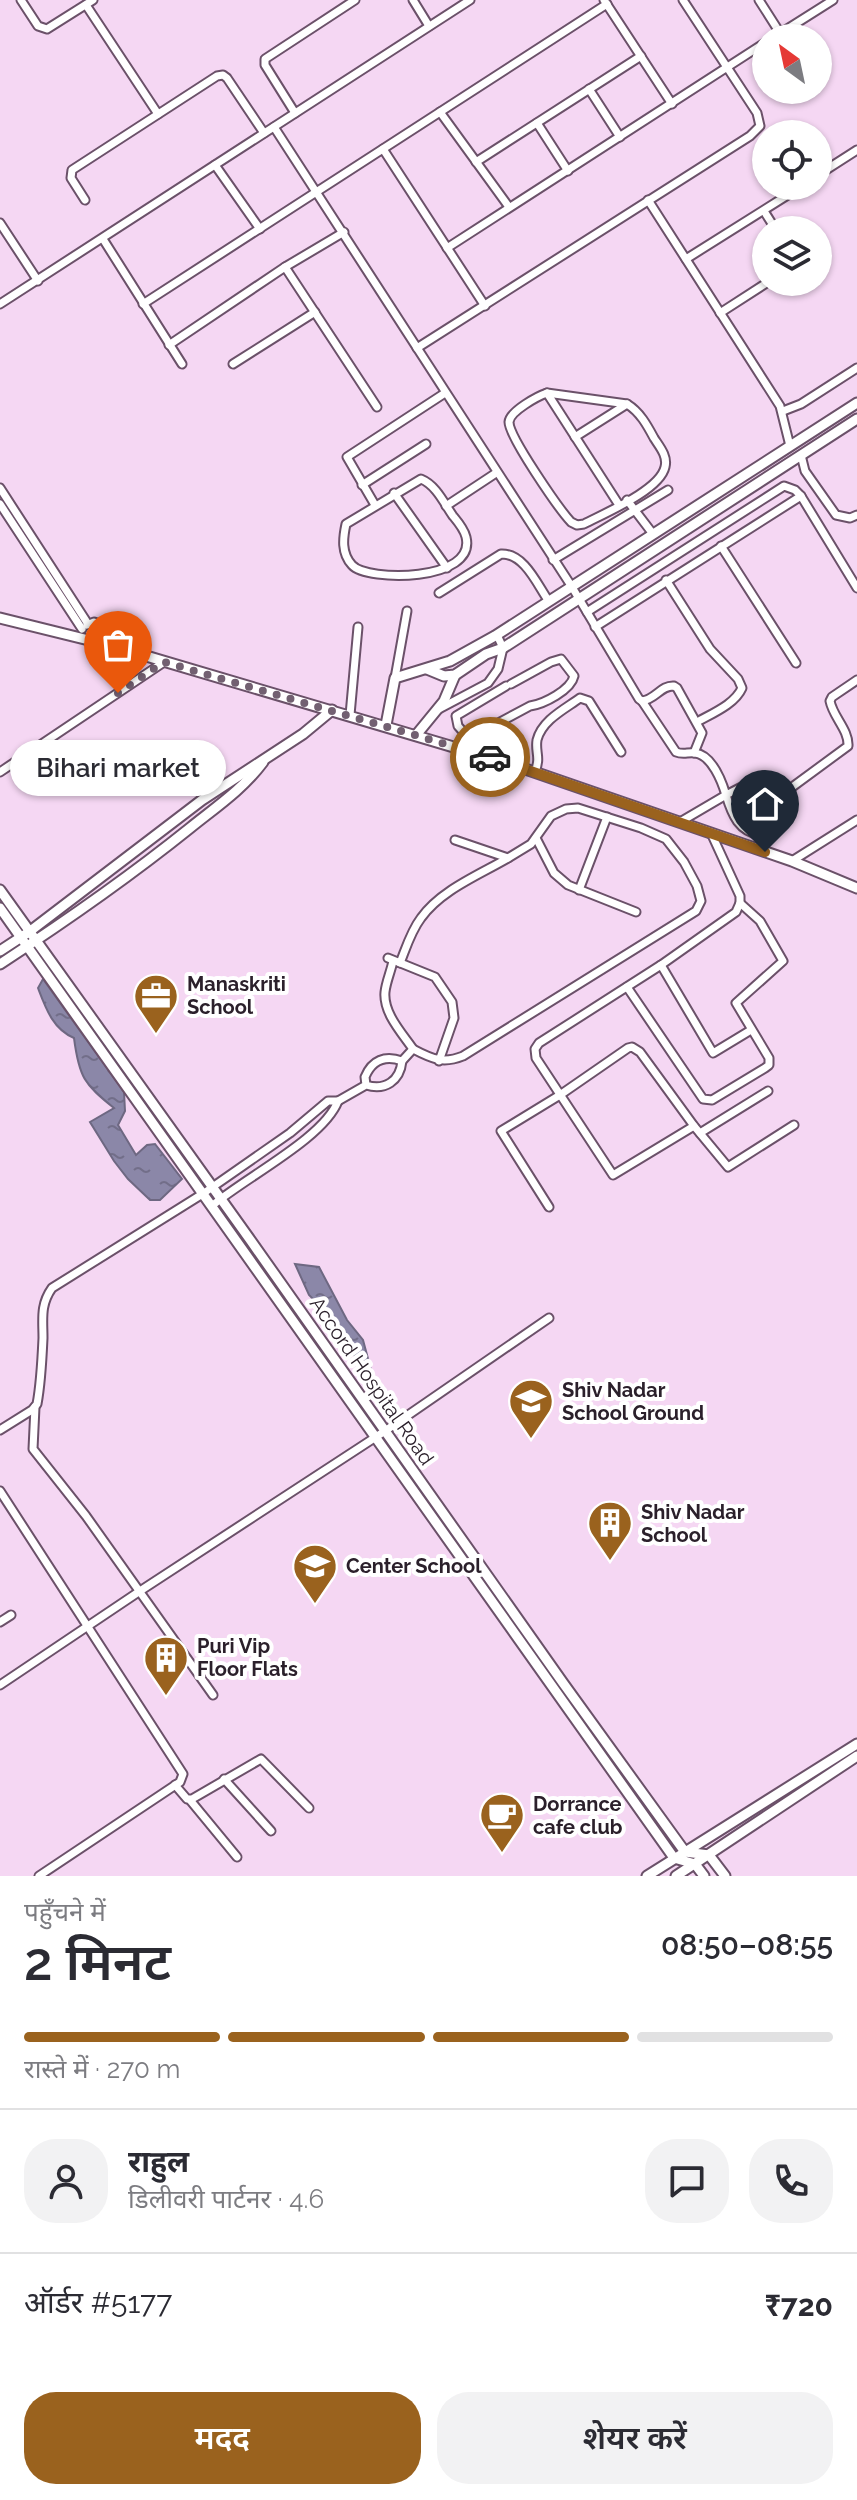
<!DOCTYPE html>
<html lang="hi">
<meta charset="utf-8">
<style>
:root{--surface:#fff;--page:#f2f2f3;--text:#2b2b33;--muted:#7c7c81;--line:#e1e1e2;--accent:#9a621e}
body{margin:0;font-family:Raleway,"Noto Sans Devanagari",sans-serif;background:var(--page);color:var(--text);height:100vh;display:flex;flex-direction:column;font-size:30px;white-space:nowrap}
*{box-sizing:border-box;margin:0}
p{font-size:26px;color:var(--muted)}
.icon{flex:none;width:44px;height:44px;fill:none;stroke:currentColor;stroke-width:2;stroke-linecap:round;stroke-linejoin:round}
.map{position:relative;height:1876px;overflow:hidden}
.drawer{display:flex;flex-direction:column;background:var(--surface);flex:1}
.drawer>*{flex:none}
.needle{width:52px;rotate:327deg}
.buttons{position:absolute;left:752px;top:24px;display:grid;gap:16px}
.buttons a{display:grid;place-items:center;width:80px;height:80px;border-radius:50%;background:var(--surface);box-shadow:0 2px 6px #0004;font-size:40px}
.pin{position:absolute;display:grid;place-items:center;width:68px;height:68px;color:#fff;margin:-82px -34px;border-radius:50% 50% 50% 0;rotate:-45deg;box-shadow:0 0 8px #0007}
.pin .icon{rotate:45deg}
.courier{position:absolute;display:grid;place-items:center;width:80px;height:80px;margin:-40px;border:6px solid #9a621e;border-radius:50%;background:#fff;color:#222;box-shadow:0 2px 10px #0007}
.bubble{position:absolute;height:56px;border-radius:28px;background:var(--surface);box-shadow:0 2px 6px #0004;font-size:26px;font-weight:600;line-height:56px;text-align:center}
.headline em{font-style:normal;font-weight:600}
.headline div{display:flex;flex-direction:column-reverse}
.headline{display:flex;align-items:center;justify-content:space-between;height:136px;padding:0 24px}
h1{font-size:52px;font-weight:600;line-height:60px}
.bar{display:grid;grid-template-columns:repeat(4,1fr);gap:12px 8px;align-content:center;height:96px;padding:0 24px}
.bar i{height:10px;border-radius:6px;background:var(--line)}
.bar .selected{background:var(--accent)}
.bar p{grid-column:span 4}
.line{display:flex;align-items:center;gap:20px;padding:0 24px;border-top:2px solid var(--line)}
.line div{flex:1}
.round{display:grid;place-items:center;flex:none;width:84px;height:84px;border-radius:32px;background:var(--page)}
.action{display:flex;gap:16px;margin-top:auto;padding:16px 24px}
.action a{flex:1;height:92px;border-radius:32px;background:var(--accent);color:#fff;font-size:32px;font-weight:600;line-height:92px;text-align:center}
.action a+a{background:var(--page);color:var(--text)}
.map>svg:first-child{display:block}
.water{fill:url(#water-ripples);stroke:#6e6882;stroke-width:2}
.lines{fill:none;stroke-linecap:round;stroke-linejoin:round}
.minor-casing{stroke:#6b5169;stroke-width:11}
.tertiary-casing{stroke:#6b5169;stroke-width:13}
.minor{stroke:#fff;stroke-width:7}
.tertiary{stroke:#fff;stroke-width:9}
.done{stroke:#726071;stroke-width:8;stroke-dasharray:0 14.4}
.route{stroke:#9a621e;stroke-width:10}
.labels{text-anchor:middle;stroke-width:8;stroke-linejoin:round;paint-order:stroke}
.poi-label{font-size:20px;font-weight:bold;fill:#2b202b;stroke:#fff;text-anchor:start}
.street-label{font-size:20px;fill:#2b202b;stroke:#fff}
</style>
<div class="map">
<svg width="857" height="1876" viewBox="0 0 857 1876">
<defs>
<pattern id="water-ripples" width="26" height="14" patternUnits="userSpaceOnUse" patternTransform="scale(2)"><rect width="26" height="14" fill="#8b87a8"/><path d="M2 4q2-2 4 0t4 0M15 11q2-2 4 0t4 0" fill="none" stroke="#726e89"/></pattern>
</defs>
<rect width="100%" height="100%" fill="#f5d7f3"/>
<g class="water">
<path d="M43,979L124,1092L125,1111L118,1125L136,1155L147,1145L155,1144L182,1179L160,1200H150L128,1179L114,1161L90,1122L114,1108C84,1084 79,1077 74,1038C53,1029 46,1009 38,988Z"/>
<polygon points="295,1264 319,1267 347,1320 363,1340 378,1396 366,1382 354,1355 329,1332 328,1314 309,1295"/>
</g>
<g class="lines">
<g class="minor-casing">
<g id="minor">
<polyline points="21,0 38,26 47,29 93,0"/>
<polyline points="413,0 429,26"/>
<polyline points="604,0 672,104"/>
<polyline points="759,0 780,33"/>
<polyline points="86,5 158,114"/>
<polyline points="773,38 833,0"/>
<polyline points="589,89 620,137"/>
<polyline points="440,112 509,207"/>
<polyline points="295,113 265,65 265,59 355,0"/>
<polyline points="537,123 568,171"/>
<path d="M274,127L572,587L639,699L642,701C655,700 661,685 674,686L677,688L702,733L694,753"/>
<polyline points="383,149 485,306"/>
<polyline points="476,162 641,56"/>
<polyline points="215,165 260,229"/>
<polyline points="818,175 857,150"/>
<polyline points="85,200 71,178 72,170 217,76 223,75 227,78 264,133"/>
<polyline points="648,200 780,406 790,446"/>
<polyline points="764,211 776,230"/>
<polyline points="0,223 38,281"/>
<polyline points="103,239 182,364"/>
<polyline points="447,248 766,42"/>
<polyline points="686,259 802,186"/>
<polyline points="285,267 377,407"/>
<polyline points="0,304 470,0"/>
<polyline points="143,304 607,4"/>
<polyline points="720,313 768,282"/>
<polyline points="169,345 285,267 344,232"/>
<polyline points="417,348 750,136 760,126 757,113 683,0"/>
<polyline points="233,364 315,312"/>
<path d="M547,393L627,404C640,412 647,425 654,438C659,446 668,456 665,467C660,490 605,513 584,524L577,525L571,522C559,509 509,437 509,422C510,411 538,396 547,393Z"/>
<polyline points="547,393 619,505"/>
<polyline points="783,411 801,404 857,368"/>
<polyline points="575,437 627,404"/>
<polyline points="801,455 805,471 836,515 850,518 857,515"/>
<path d="M421,479C436,485 444,503 453,516C458,522 464,529 466,537C477,582 367,582 352,565C341,553 343,538 346,524Z"/>
<polyline points="362,485 426,444"/>
<polyline points="0,488 88,624"/>
<polyline points="394,493 447,568"/>
<polyline points="627,500 653,534"/>
<polyline points="0,504 82,629"/>
<polyline points="375,505 347,457 445,393"/>
<polyline points="446,506 496,473"/>
<polyline points="721,546 796,663"/>
<polyline points="553,560 668,490"/>
<path d="M666,580L710,649L738,679L742,688C735,704 713,713 697,722"/>
<path d="M439,593L501,554C524,553 537,584 548,600"/>
<polyline points="587,612 784,486 795,490 801,496 857,588"/>
<polyline points="87,625 94,622 105,626 109,634 109,645"/>
<polyline points="595,627 801,496"/>
<polyline points="395,678 407,611"/>
<path d="M506,686L456,716L458,726L466,735L474,736L530,706C544,704 571,690 574,676L561,659L551,662L511,684"/>
<path d="M642,701L676,752C683,755 688,752 695,753C712,755 722,782 726,795L763,776L780,796"/>
<polyline points="439,709 488,683 498,669 503,648 497,635"/>
<polyline points="350,715 358,627"/>
<polyline points="0,772 164,662"/>
<path d="M535,772C541,756 535,753 537,740C542,720 565,709 580,698L589,701L621,752"/>
<path d="M680,822L726,795C732,815 739,832 761,835L777,826L786,812L780,796L848,746C849,730 833,717 830,701L832,697L857,680"/>
<polyline points="536,838 554,873 568,885 636,912"/>
<polyline points="792,861 857,820"/>
<polyline points="579,890 607,817"/>
<polyline points="388,958 435,977 452,1002 454,1018 439,1061"/>
<path d="M393,961C391,971 386,982 385,992C383,1013 402,1033 413,1049"/>
<path d="M400,963C406,948 411,931 421,918C441,890 479,875 508,858"/>
<polyline points="661,965 713,1053 751,1030"/>
<polyline points="627,987 703,1099 712,1100 765,1068 769,1065 769,1058 736,1003 783,961 760,921 740,903"/>
<path d="M402,1061L413,1049C432,1059 443,1064 463,1056L696,911L701,901L697,886L684,862L666,839L641,828L578,808L566,809L551,816L531,844L508,858L455,840"/>
<path d="M338,1101L366,1085C385,1091 400,1081 402,1061C385,1055 372,1060 365,1077L366,1085"/>
<polyline points="694,1126 613,1175 536,1058 535,1049 539,1043 661,965 736,912 740,903 740,896 712,835"/>
<polyline points="700,1133 768,1091"/>
<polyline points="549,1207 501,1131 560,1095 628,1048 632,1047 640,1052 694,1126 728,1167 794,1125"/>
<polyline points="35,1407 33,1449 86,1516 213,1695"/>
<path d="M0,1430L32,1410L37,1404C41,1383 42,1360 43,1338C43,1319 40,1305 52,1288L204,1193L290,1133L328,1101H338C324,1138 246,1177 213,1205"/>
<polyline points="0,1491 183,1774 180,1782 39,1876"/>
<polyline points="0,1622 11,1615"/>
<polyline points="0,1685 140,1591 385,1431 549,1318"/>
<polyline points="224,1779 271,1831"/>
<polyline points="175,1785 187,1799 192,1799 261,1759 309,1808"/>
<polyline points="190,1800 237,1857"/>
</g>
</g>
<g class="tertiary-casing">
<g id="tertiary">
<polyline points="0,618 109,645 511,764 792,861 857,888"/>
<polyline points="427,669 444,676 455,675 486,654 503,648 857,419"/>
<polyline points="386,725 395,678 450,661 495,636 857,403"/>
<polyline points="417,734 444,701 455,675"/>
<polyline points="0,890 251,1241 563,1683 685,1852 709,1855 725,1876"/>
<polyline points="0,908 674,1858 695,1864 704,1876"/>
<polyline points="0,951 29,932 202,800 303,734 332,710"/>
<path d="M0,964C66,921 129,877 190,828C216,807 243,789 263,762"/>
<polyline points="647,1876 857,1744"/>
<polyline points="676,1876 857,1756"/>
</g>
</g>
<use href="#minor" class="minor"/>
<use href="#tertiary" class="tertiary"/>
</g>
<g class="lines">
<polyline class="done" points="118,693 164,662 490,757"/>
<polyline class="route" points="490,757 765,852"/>
</g>
<defs>
<g id="office-pin" transform="scale(2.3)"><path d="M0 17L-7.5 6A9.5 9.5 0 1 1 7.5 6Z" fill="#9a621e" stroke="#fff"/><path d="M-6-3h4V-5.5h4V-3h4V5H-6ZM-1-4.5V-3h2v-1.5ZM-6 0V1H6V0Z" fill="#fff"/></g>
<g id="school-pin" transform="scale(2.3)"><path d="M0 17L-7.5 6A9.5 9.5 0 1 1 7.5 6Z" fill="#9a621e" stroke="#fff"/><path d="M0-5L7-2L0 1L-7-2ZM-4 1L0 2.5L4 1V4Q0 6-4 4Z" fill="#fff"/></g>
<g id="building-pin" transform="scale(2.3)"><path d="M0 17L-7.5 6A9.5 9.5 0 1 1 7.5 6Z" fill="#9a621e" stroke="#fff"/><path d="M-4-6H4V6H1V3H-1V6H-4ZM-2.5-4.3h1.7v1.8h-1.7ZM.8-4.3h1.7v1.8H.8ZM-2.5-1h1.7V.8h-1.7ZM.8-1h1.7V.8H.8Z" fill="#fff"/></g>
<g id="cafe-pin" transform="scale(2.3)"><path d="M0 17L-7.5 6A9.5 9.5 0 1 1 7.5 6Z" fill="#9a621e" stroke="#fff"/><path d="M-5.5-4.5H6V0H3Q3 3.5 0 3.5H-2.5Q-5.5 3.5-5.5 0ZM3-3.2v2h1.7v-2ZM-6 4.5H4V6H-6Z" fill="#fff"/></g>
</defs>
<g fill-rule="evenodd">
<use href="#office-pin" x="156" y="996"/>
<use href="#school-pin" x="531" y="1401"/>
<use href="#building-pin" x="610" y="1523"/>
<use href="#school-pin" x="315" y="1566"/>
<use href="#building-pin" x="166" y="1658"/>
<use href="#cafe-pin" x="502" y="1815"/>
</g>
<g class="labels">
<g class="poi-label">
<text x="187" y="991">Manaskriti<tspan x="187" dy="23">School</tspan></text>
<text x="562" y="1397">Shiv Nadar<tspan x="562" dy="23">School Ground</tspan></text>
<text x="641" y="1519">Shiv Nadar<tspan x="641" dy="23">School</tspan></text>
<text x="346" y="1573">Center School</text>
<text x="197" y="1653">Puri Vip<tspan x="197" dy="23">Floor Flats</tspan></text>
<text x="533" y="1811">Dorrance<tspan x="533" dy="23">cafe club</tspan></text>
</g>
<g class="street-label">
<text transform="translate(372 1381) rotate(55)" y="7">Accord Hospital Road</text>
</g>
</g>
</svg>
<div class="buttons">
<a><svg class="needle" viewBox="-14 -14 28 28"><path d="M0-13l5 13h-10z" fill="#e53935"/><path d="M0 13l5-13h-10z" fill="#7c7c81"/></svg></a>
<a><svg class="icon" aria-label="locate" viewBox="0 0 24 24"><circle cx="12" cy="12" r="6"/><path d="M12 2v4M12 18v4M2 12h4M18 12h4"/></svg></a>
<a><svg class="icon" aria-label="layers" viewBox="0 0 24 24"><path d="M12 4l9 5-9 5-9-5zM3 14l9 5 9-5"/></svg></a>
</div>
<div class="pin" style="left:118px;top:693px;background:#ea580c"><svg class="icon" aria-label="bag" viewBox="0 0 24 24"><path d="M5 8h14l-1 12H6zM9 8a3 3 0 0 1 6 0"/></svg></div>
<div class="pin" style="left:765px;top:852px;background:#1f2937"><svg class="icon" aria-label="home" viewBox="0 0 24 24"><path d="M3 11l9-7 9 7M6 9v11h12V9"/></svg></div>
<div class="courier" style="left:490px;top:757px"><svg class="icon" aria-label="car" viewBox="0 0 24 24"><path d="M5 17H2v-5l4-1 3-4h7l3 4 3 1v5h-3M9 17h6M6 11h13"/><circle cx="7" cy="17" r="2"/><circle cx="17" cy="17" r="2"/></svg></div>
<div class="bubble" style="left:10px;top:740px;width:216px">Bihari market</div>
</div>
<section class="drawer">
<div class="headline"><div><h1>2 मिनट</h1><p>पहुँचने में</p></div><em>08:50–08:55</em></div>
<div class="bar"><i class="selected"></i><i class="selected"></i><i class="selected"></i><i></i><p>रास्ते में · 270 m</p></div>
<div class="line" style="height:144px"><a class="round"><svg class="icon" aria-label="person" viewBox="0 0 24 24"><circle cx="12" cy="8" r="4"/><path d="M4 21q1-7 8-7t8 7"/></svg></a><div><b>राहुल</b><p>डिलीवरी पार्टनर · 4.6</p></div><a class="round"><svg class="icon" aria-label="chat" viewBox="0 0 24 24"><path d="M4 5h16v11H9l-5 4z"/></svg></a><a class="round"><svg class="icon" aria-label="phone" viewBox="0 0 24 24"><path d="M5 4h4l2 5-3 2q2 4 5 5l2-3 5 2v4C11 20 4 13 5 4z"/></svg></a></div>
<div class="line" style="height:104px"><div>ऑर्डर #5177</div><b>₹720</b></div>
<div class="action"><a>मदद</a><a>शेयर करें</a></div>
</section>
